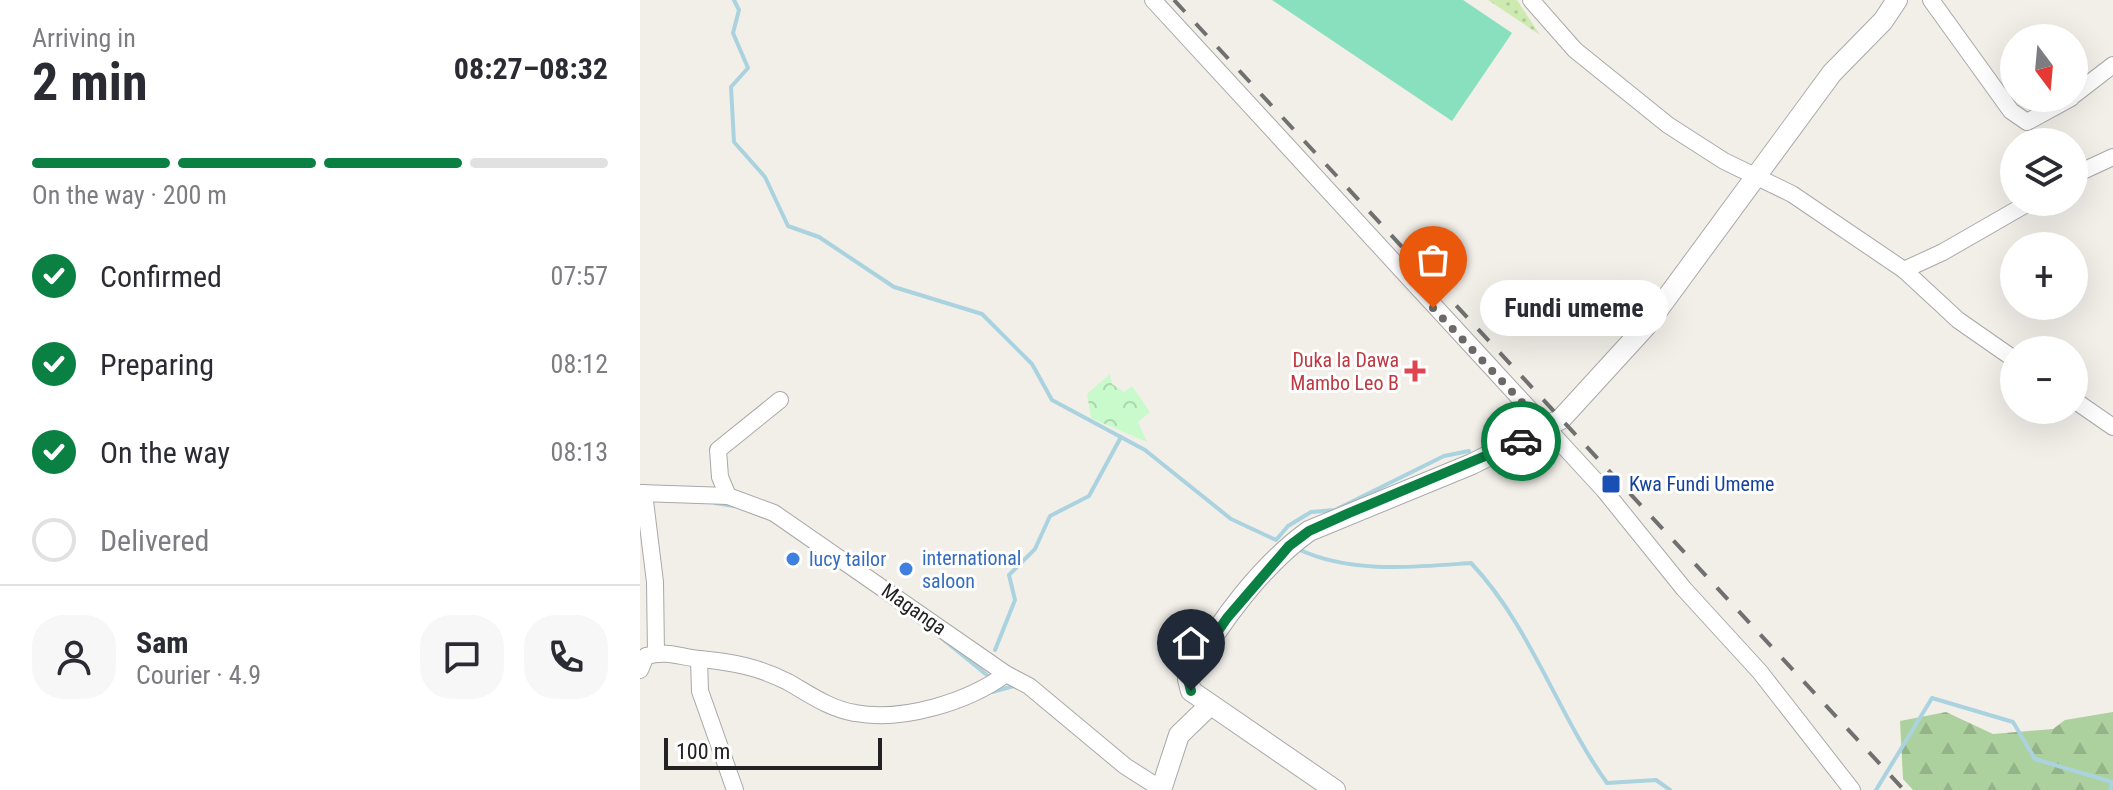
<!DOCTYPE html>
<meta charset="utf-8">
<style>
:root{--surface:#fff;--page:#f7f7f7;--text:#2b2b33;--muted:#7c7c81;--line:#e1e1e2;--accent:#0b8043}
body{margin:0;font-family:"Roboto Condensed",sans-serif;background:var(--page);color:var(--text);height:100vh;display:flex;flex-direction:column;font-size:30px;white-space:nowrap}
*{box-sizing:border-box;margin:0}
p{font-size:26px;color:var(--muted)}
.icon{flex:none;width:44px;height:44px;fill:none;stroke:currentColor;stroke-width:2;stroke-linecap:round;stroke-linejoin:round}
.map{position:relative;flex:1;overflow:hidden}
.side{display:flex;flex-direction:column;background:var(--surface);width:640px}
.side>*{flex:none}
.needle{width:52px;rotate:164deg}
.buttons{position:absolute;left:1360px;top:24px;display:grid;gap:16px}
.buttons a{display:grid;place-items:center;width:88px;height:88px;border-radius:50%;background:var(--surface);box-shadow:0 8px 32px #0002;font-size:40px}
.scale{position:absolute;left:24px;bottom:20px;width:218px;box-sizing:border-box;padding-left:8px;border:4px solid #222;border-top:0;font-size:22px;line-height:28px;white-space:nowrap;color:#222;-webkit-text-stroke:6px #fff;paint-order:stroke}
.pin{position:absolute;display:grid;place-items:center;width:68px;height:68px;color:#fff;margin:-82px -34px;border-radius:50% 50% 50% 0;rotate:-45deg;box-shadow:0 0 8px #0007}
.pin .icon{rotate:45deg}
.courier{position:absolute;display:grid;place-items:center;width:80px;height:80px;margin:-40px;border:6px solid #0b8043;border-radius:50%;background:#fff;color:#222;box-shadow:0 2px 10px #0007}
.bubble{position:absolute;height:56px;border-radius:28px;background:var(--surface);box-shadow:0 8px 32px #0002;font-size:26px;font-weight:700;line-height:56px;text-align:center}
.head em{font-style:normal;font-weight:700}
.head div{display:flex;flex-direction:column-reverse}
.head{display:flex;align-items:center;justify-content:space-between;height:136px;padding:0 32px}
h1{font-size:52px;font-weight:700;line-height:60px}
.bar{display:grid;grid-template-columns:repeat(4,1fr);gap:12px 8px;align-content:center;height:96px;padding:0 32px}
.bar i{height:10px;border-radius:6px;background:var(--line)}
.bar .current{background:var(--accent)}
.bar p{grid-column:span 4}
.line{display:flex;align-items:center;gap:20px;padding:0 32px;border-top:2px solid var(--line)}
.line div{flex:1}
.round{display:grid;place-items:center;flex:none;width:84px;height:84px;border-radius:32px;background:var(--page)}
ol{padding:0 32px;list-style:none}
li{display:flex;align-items:center;gap:24px;height:88px}
li p{margin-inline-start:auto}
li .icon{padding:8px;border-radius:50%;background:var(--accent);color:#fff;stroke-width:4}
li:last-child{color:var(--muted)}
li i{width:44px;height:44px;border:4px solid var(--line);border-radius:50%}
main{display:flex;flex:1;min-height:0}
.map>svg:first-child{display:block}
.grass{fill:url(#grass-dots)}
.forest{fill:url(#forest-firs)}
.park{fill:url(#park-crowns)}
.pitch{fill:#88e0be}
.lines{fill:none;stroke-linecap:round;stroke-linejoin:round}
.stream{stroke:#aad3df;stroke-width:4}
.minor-casing{stroke:#a9a9a9;stroke-width:18}
.tertiary-casing{stroke:#a9a9a9;stroke-width:22}
.minor{stroke:#fff;stroke-width:16}
.tertiary{stroke:#fff;stroke-width:20}
.rail{stroke:#707070;stroke-width:4;stroke-dasharray:16 16;stroke-linecap:butt}
.done{stroke:#6b6a68;stroke-width:8;stroke-dasharray:0 14.4}
.route{stroke:#0b8043;stroke-width:10}
.health-dot{fill:#e0444e;stroke:#fff;stroke-width:3}
.transit-dot{fill:#1a4fb4;stroke:#fff;stroke-width:3}
.shop-dot{fill:#3f7fe0;stroke:#fff;stroke-width:3}
.labels{text-anchor:middle;stroke-width:6;stroke-linejoin:round;paint-order:stroke}
.health-label{font-size:20px;fill:#be3a42;stroke:#fff;text-anchor:end}
.transit-label{font-size:20px;fill:#164399;stroke:#fff;text-anchor:start}
.shop-label{font-size:20px;fill:#366cbe;stroke:#fff;text-anchor:start}
.street-label{font-size:20px;fill:#222;stroke:#fff}
</style>
<main>
<section class="side">
<div class="head"><div><h1>2 min</h1><p>Arriving in</p></div><em>08:27–08:32</em></div>
<div class="bar"><i class="current"></i><i class="current"></i><i class="current"></i><i></i><p>On the way · 200 m</p></div>
<ol>
<li><svg class="icon" aria-label="check" viewBox="0 0 24 24"><path d="M5 12l5 5 9-10"/></svg>Confirmed<p>07:57</p></li>
<li><svg class="icon" aria-label="check" viewBox="0 0 24 24"><path d="M5 12l5 5 9-10"/></svg>Preparing<p>08:12</p></li>
<li><svg class="icon" aria-label="check" viewBox="0 0 24 24"><path d="M5 12l5 5 9-10"/></svg>On the way<p>08:13</p></li>
<li><i></i>Delivered</li>
</ol>
<div class="line" style="height:144px"><a class="round"><svg class="icon" aria-label="person" viewBox="0 0 24 24"><circle cx="12" cy="8" r="4"/><path d="M4 21q1-7 8-7t8 7"/></svg></a><div><b>Sam</b><p>Courier · 4.9</p></div><a class="round"><svg class="icon" aria-label="chat" viewBox="0 0 24 24"><path d="M4 5h16v11H9l-5 4z"/></svg></a><a class="round"><svg class="icon" aria-label="phone" viewBox="0 0 24 24"><path d="M5 4h4l2 5-3 2q2 4 5 5l2-3 5 2v4C11 20 4 13 5 4z"/></svg></a></div>
</section>
<div class="map">
<svg width="1473" height="790" viewBox="0 0 1473 790">
<defs>
<pattern id="grass-dots" width="8" height="8" patternUnits="userSpaceOnUse" patternTransform="scale(2)"><rect width="8" height="8" fill="#cdebb0"/><path d="M2 2h.1M6 6h.1" fill="none" stroke="#b0c997" stroke-width="1.8" stroke-linecap="round"/></pattern>
<pattern id="forest-firs" width="22" height="20" patternUnits="userSpaceOnUse" patternTransform="scale(2)"><rect width="22" height="20" fill="#add19e"/><path d="M5 1l3.5 6h-7zM16 11l3.5 6h-7z" fill="#95b388"/></pattern>
<pattern id="park-crowns" width="20" height="18" patternUnits="userSpaceOnUse" patternTransform="scale(2)"><rect width="20" height="18" fill="#c8facc"/><path d="M2 6a3 3 0 1 1 6 0M12 15a3 3 0 1 1 6 0" fill="none" stroke="#acd6af"/></pattern>
</defs>
<rect width="100%" height="100%" fill="#f2efe9"/>
<polygon class="grass" points="848,0 877,0 900,35"/>
<polygon class="forest" points="1306,712 1353,734 1413,729 1425,720 1473,712 1473,790 1273,790 1263,779 1260,721"/>
<polygon class="park" points="470,374 472,384 484,392 492,386 510,412 498,422 507,442 451,418 447,394"/>
<polygon class="pitch" points="632,0 823,0 872,33 812,121"/>
<g class="lines">
<g class="stream">
<polyline points="94,0 99,10 93,33 108,68 91,87 94,142 125,177 148,226 179,237 254,287 342,314 392,364 412,400 505,450 591,519 636,540 648,526 671,512 695,510 804,456 829,451"/>
<polyline points="75,503 94,506"/>
<path d="M658,549C710,574 775,567 831,563C890,625 917,713 967,783L1016,780L1030,790"/>
<polyline points="293,631 348,676 348,680"/>
<polyline points="355,650 375,600 369,575 395,549 410,516 449,496 481,437"/>
<polyline points="352,692 374,686"/>
<polyline points="1236,790 1292,698 1373,722 1395,759 1472,782 1470,790"/>
</g>
<g class="minor-casing">
<g id="minor">
<polyline points="513,0 964,490 1044,589 1120,672 1212,790"/>
<polyline points="891,0 935,50 1028,125 1084,161 1152,194 1264,270 1318,320 1374,359"/>
<polyline points="1291,0 1371,111 1387,122 1431,98"/>
<polyline points="1434,95 1473,65"/>
<polyline points="1434,175 1473,157"/>
<polyline points="1264,270 1303,252 1390,202"/>
<polyline points="1434,400 1473,427"/>
<polyline points="0,493 88,496 134,513 366,674 389,686 485,766 521,789"/>
<polyline points="4,493 15,582 16,653"/>
<polyline points="88,496 80,477 78,450 140,400"/>
<polyline points="59,659 60,691 95,790"/>
<path d="M0,670L6,656C27,650 40,657 60,659C92,662 119,667 148,682C169,694 190,709 215,713C262,722 328,702 366,674"/>
</g>
</g>
<g class="tertiary-casing">
<g id="tertiary">
<polyline points="521,790 539,735 569,706"/>
<path d="M695,790L551,691L548,679L552,671C580,621 622,565 669,531L832,464L921,419L1006,326L1192,73L1243,21L1257,0"/>
</g>
</g>
<use href="#minor" class="minor"/>
<use href="#tertiary" class="tertiary"/>
<polyline class="rail" points="534,0 1264,790"/>
</g>
<g class="lines">
<polyline class="done" points="793,308 907,429 881,441"/>
<polyline class="route" points="551,691 548,679 558,660 587,618 649,546 669,531 709,513 881,441"/>
</g>
<path class="health-dot" d="M771 359h8v8h8v8h-8v8h-8v-8h-8v-8h8z"/>
<rect class="transit-dot" x="961" y="474" width="20" height="20" rx="4"/>
<g class="shop-dot">
<circle cx="153" cy="559" r="8"/>
<circle cx="266" cy="569" r="8"/>
</g>
<g class="labels">
<g class="health-label">
<text x="759" y="367">Duka la Dawa<tspan x="759" dy="23">Mambo Leo B</tspan></text>
</g>
<g class="transit-label">
<text x="989" y="491">Kwa Fundi Umeme</text>
</g>
<g class="shop-label">
<text x="282" y="565">international<tspan x="282" dy="23">saloon</tspan></text>
<text x="169" y="566">lucy tailor</text>
</g>
<g class="street-label">
<text transform="translate(274 609) rotate(35)" y="7">Maganga</text>
</g>
</g>
</svg>
<div class="buttons">
<a><svg class="needle" viewBox="-14 -14 28 28"><path d="M0-13l5 13h-10z" fill="#e53935"/><path d="M0 13l5-13h-10z" fill="#7c7c81"/></svg></a>
<a><svg class="icon" aria-label="layers" viewBox="0 0 24 24"><path d="M12 4l9 5-9 5-9-5zM3 14l9 5 9-5"/></svg></a>
<a>+</a>
<a>−</a>
</div>
<div class="scale">100 m</div>
<div class="pin" style="left:793px;top:308px;background:#ea580c"><svg class="icon" aria-label="bag" viewBox="0 0 24 24"><path d="M5 8h14l-1 12H6zM9 8a3 3 0 0 1 6 0"/></svg></div>
<div class="pin" style="left:551px;top:691px;background:#1f2937"><svg class="icon" aria-label="home" viewBox="0 0 24 24"><path d="M3 11l9-7 9 7M6 9v11h12V9"/></svg></div>
<div class="courier" style="left:881px;top:441px"><svg class="icon" aria-label="car" viewBox="0 0 24 24"><path d="M5 17H2v-5l4-1 3-4h7l3 4 3 1v5h-3M9 17h6M6 11h13"/><circle cx="7" cy="17" r="2"/><circle cx="17" cy="17" r="2"/></svg></div>
<div class="bubble" style="left:840px;top:280px;width:188px">Fundi umeme</div>
</div>
</main>
